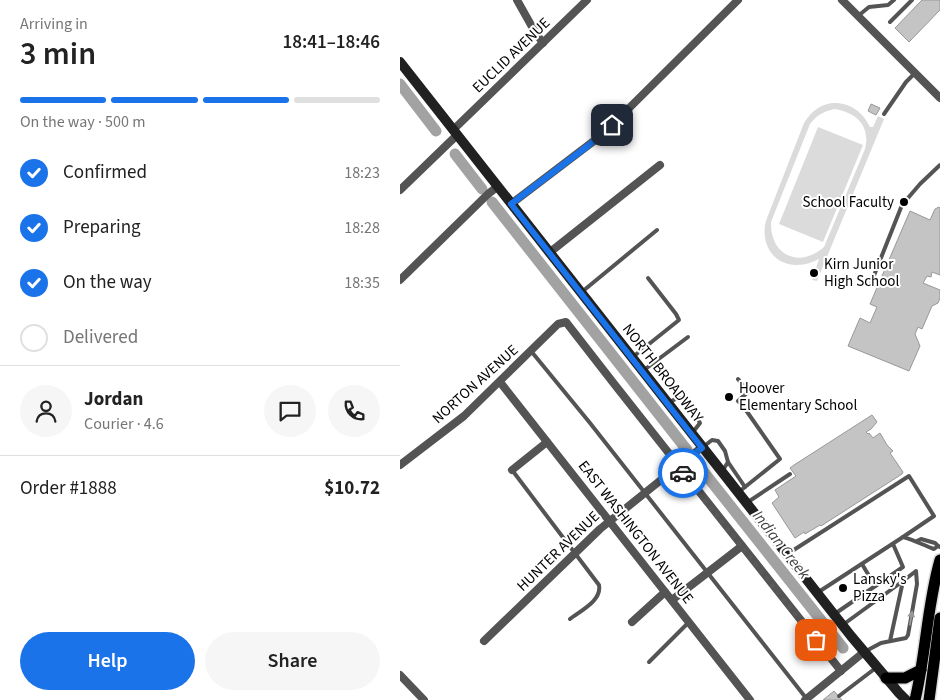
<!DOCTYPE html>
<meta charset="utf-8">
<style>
:root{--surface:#fff;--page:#f6f6f6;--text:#222;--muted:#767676;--line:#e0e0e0;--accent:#1a73e8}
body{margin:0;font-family:"Source Sans 3",sans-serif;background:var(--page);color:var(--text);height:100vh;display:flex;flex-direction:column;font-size:19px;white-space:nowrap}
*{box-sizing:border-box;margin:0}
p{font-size:16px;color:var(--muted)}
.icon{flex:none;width:28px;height:28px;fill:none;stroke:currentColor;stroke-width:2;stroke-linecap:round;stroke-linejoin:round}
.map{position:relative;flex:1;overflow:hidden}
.sheet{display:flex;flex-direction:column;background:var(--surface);width:400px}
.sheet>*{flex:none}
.pin{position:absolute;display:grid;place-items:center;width:42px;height:42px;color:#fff;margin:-21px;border-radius:10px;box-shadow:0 2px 8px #0006}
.courier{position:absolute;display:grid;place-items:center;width:50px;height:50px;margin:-25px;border:4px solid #1a73e8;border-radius:50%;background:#fff;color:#222;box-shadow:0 1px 6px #0007}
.summary em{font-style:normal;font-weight:600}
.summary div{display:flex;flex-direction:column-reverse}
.summary{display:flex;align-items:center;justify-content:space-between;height:85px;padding:0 20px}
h1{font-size:32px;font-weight:600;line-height:38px}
.bar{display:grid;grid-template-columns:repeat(4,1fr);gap:8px 5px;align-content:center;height:60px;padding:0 20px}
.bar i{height:6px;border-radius:4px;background:var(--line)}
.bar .selected{background:var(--accent)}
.bar p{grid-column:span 4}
.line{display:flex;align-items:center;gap:12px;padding:0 20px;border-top:1px solid var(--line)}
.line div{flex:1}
.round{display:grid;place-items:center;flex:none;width:52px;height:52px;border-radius:26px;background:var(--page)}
ol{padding:0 20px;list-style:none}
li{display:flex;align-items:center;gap:15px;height:55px}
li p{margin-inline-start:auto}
li .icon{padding:5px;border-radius:50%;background:var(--accent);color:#fff;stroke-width:4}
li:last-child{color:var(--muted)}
li i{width:28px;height:28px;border:2px solid var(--line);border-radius:50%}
.primary-button{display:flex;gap:10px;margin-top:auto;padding:10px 20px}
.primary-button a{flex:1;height:58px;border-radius:30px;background:var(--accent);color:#fff;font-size:20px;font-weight:600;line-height:58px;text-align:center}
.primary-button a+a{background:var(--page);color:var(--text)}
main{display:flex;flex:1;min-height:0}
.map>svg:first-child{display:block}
.green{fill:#dbdbdb;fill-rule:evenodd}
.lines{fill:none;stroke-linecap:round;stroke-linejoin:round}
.river{stroke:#a2a2a2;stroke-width:11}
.building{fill:#c4c4c4;stroke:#989898}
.primary-casing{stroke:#dbdbdb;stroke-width:14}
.lane{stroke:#545454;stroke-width:4}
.street{stroke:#545454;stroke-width:8}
.secondary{stroke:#212121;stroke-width:10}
.primary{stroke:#000;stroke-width:11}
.oneway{fill:#989898}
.done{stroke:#595959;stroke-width:5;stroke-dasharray:0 9}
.route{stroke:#1a73e8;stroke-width:6}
.poi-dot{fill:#000;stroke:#fff;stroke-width:2}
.labels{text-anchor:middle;stroke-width:4;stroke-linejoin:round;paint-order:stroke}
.street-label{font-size:15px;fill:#000;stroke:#fff}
.poi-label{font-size:15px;fill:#000;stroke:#fff;text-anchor:start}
.water-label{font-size:16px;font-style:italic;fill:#434343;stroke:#fff}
</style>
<main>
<section class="sheet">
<div class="summary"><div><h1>3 min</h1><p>Arriving in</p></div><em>18:41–18:46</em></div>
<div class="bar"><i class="selected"></i><i class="selected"></i><i class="selected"></i><i></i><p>On the way · 500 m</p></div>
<ol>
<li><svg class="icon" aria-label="check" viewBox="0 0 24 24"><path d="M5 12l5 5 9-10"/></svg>Confirmed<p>18:23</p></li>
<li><svg class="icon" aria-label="check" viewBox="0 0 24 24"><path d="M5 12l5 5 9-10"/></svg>Preparing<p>18:28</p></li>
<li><svg class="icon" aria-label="check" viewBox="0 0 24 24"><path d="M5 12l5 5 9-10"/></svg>On the way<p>18:35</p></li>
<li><i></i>Delivered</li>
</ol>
<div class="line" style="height:90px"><a class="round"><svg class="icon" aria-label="person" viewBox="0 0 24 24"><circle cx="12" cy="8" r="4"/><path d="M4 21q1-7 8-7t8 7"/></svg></a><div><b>Jordan</b><p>Courier · 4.6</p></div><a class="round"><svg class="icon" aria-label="chat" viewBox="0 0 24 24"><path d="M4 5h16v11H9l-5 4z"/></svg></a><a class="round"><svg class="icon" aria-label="phone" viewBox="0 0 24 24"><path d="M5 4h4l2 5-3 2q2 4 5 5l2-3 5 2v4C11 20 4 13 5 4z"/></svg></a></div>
<div class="line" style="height:65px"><div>Order #1888</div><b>$10.72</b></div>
<div class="primary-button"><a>Help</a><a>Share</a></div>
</section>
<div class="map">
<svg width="540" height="700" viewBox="0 0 540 700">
<rect width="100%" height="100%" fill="#fff"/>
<g class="green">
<path d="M432,103C450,102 463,112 470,127H473L478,116L484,119L417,281L412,280L419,259C413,262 405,265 397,265C371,265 359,240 367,218L404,123C411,112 419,105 432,103ZM434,109C456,112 471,126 465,149L424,247C399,269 370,255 371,222L410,124C417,115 423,112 434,109Z"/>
<polygon points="418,127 463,145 423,242 379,224"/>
</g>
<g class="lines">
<g class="river">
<polyline points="0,84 36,131"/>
<polyline points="55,154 82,189"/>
<polyline points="92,202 287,450"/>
<polyline points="295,461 443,648"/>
</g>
</g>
<g class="building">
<polygon points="522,0 540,0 540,10 509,42 495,28"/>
<polygon points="471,104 480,108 476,115 468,111"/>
<polygon points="539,207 540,208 540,275 532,272 531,277 527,276 523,283 540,290 540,298 538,303 532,306 522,329 518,327 515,334 520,346 509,371 448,346 460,318 470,323 477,307 470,304 510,211 530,220 535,209"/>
<polygon points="472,415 477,422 471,429 466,432 468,434 469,433 473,438 480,433 487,445 493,451 490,453 503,472 502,474 421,526 420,525 405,534 404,532 395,538 372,503 379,497 375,490 396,476 390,468 394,465"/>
<polygon points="434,691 442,700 423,700"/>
</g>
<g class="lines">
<g class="primary-casing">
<g id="primary">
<polyline points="486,678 505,678 521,670"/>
<path d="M515,700C526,654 527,605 540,560"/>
<polyline points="529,700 540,618"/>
</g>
</g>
<g class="lane">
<polyline points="458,16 469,7 488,5 494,0"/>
<polyline points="490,22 512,0"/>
<polyline points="484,114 506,82 515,73"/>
<polyline points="471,283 502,205 520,184 540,165"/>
<polyline points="183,291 257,230"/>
<polyline points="131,351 190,423 406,698"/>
<polyline points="234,356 279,320 276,314 248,278"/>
<polyline points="244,370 288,337"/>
<polyline points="338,379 348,392 338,401 343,406 380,459 340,491"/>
<polyline points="270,402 279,397 296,416 300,423 293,432"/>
<polyline points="303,447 312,440 318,441 325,451 328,462 323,470"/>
<polyline points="328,462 345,487"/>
<path d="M112,470L199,585C202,601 180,611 170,619"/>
<polyline points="348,502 390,474"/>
<polyline points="517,541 521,539 535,543 538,546 540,547"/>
<polyline points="389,553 509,476 534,516 503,537"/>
<polyline points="462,564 475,586"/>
<path d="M417,593L503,537C514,540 523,545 534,549L538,546"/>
<polyline points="436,613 503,567 493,544"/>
<polyline points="444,624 503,581"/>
<polyline points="466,651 481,643 506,638 508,635 517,584 516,571 503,581 490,641"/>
<polyline points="249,662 289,622"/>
<polyline points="439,696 477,667"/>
</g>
<g class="street">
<polyline points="117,0 135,32 143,43"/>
<polyline points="442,0 540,98"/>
<polyline points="53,130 187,0"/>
<polyline points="0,190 57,135"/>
<polyline points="111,204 203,134 338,0"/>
<polyline points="149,253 260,165"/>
<polyline points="0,280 88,194 97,187"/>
<polyline points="100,382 350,700"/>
<polyline points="0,465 64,416 158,324 166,322 215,385 441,671"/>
<polyline points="112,470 147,442"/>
<polyline points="272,600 342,546"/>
<polyline points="232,622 265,592"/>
<polyline points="84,641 200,529 302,447"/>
<polyline points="0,675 24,700"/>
<polyline points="405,700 464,652"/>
</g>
<polyline class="secondary" points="0,62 451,636 499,693 506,700"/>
<use href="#primary" class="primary"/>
</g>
<defs><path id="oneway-solid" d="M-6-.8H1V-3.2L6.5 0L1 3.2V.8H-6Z" transform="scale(1.25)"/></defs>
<use class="oneway" href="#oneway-solid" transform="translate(511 618) rotate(-81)"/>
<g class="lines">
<polyline class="done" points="283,473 416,640"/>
<polyline class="route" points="212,125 189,145 111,204 302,448 278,466 283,473"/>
</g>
<g class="poi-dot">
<circle cx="504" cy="202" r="5"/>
<circle cx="414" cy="273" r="5"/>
<circle cx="329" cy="397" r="5"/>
<circle cx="443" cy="588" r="5"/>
</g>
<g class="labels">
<g class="street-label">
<text transform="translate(111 55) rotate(-44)" y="5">EUCLID AVENUE</text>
<text transform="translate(263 373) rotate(52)" y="5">NORTH BROADWAY</text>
<text transform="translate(75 384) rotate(-42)" y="5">NORTON AVENUE</text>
<text transform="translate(236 532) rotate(52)" y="5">EAST WASHINGTON AVENUE</text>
<text transform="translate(158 551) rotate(-44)" y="5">HUNTER AVENUE</text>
</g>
<g class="poi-label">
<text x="494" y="207" text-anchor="end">School Faculty</text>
<text x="424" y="269">Kirn Junior<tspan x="424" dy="17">High School</tspan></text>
<text x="339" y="393">Hoover<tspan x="339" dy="17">Elementary School</tspan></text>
<text x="453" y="584">Lansky's<tspan x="453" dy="17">Pizza</tspan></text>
</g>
<g class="water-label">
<text transform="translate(382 544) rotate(52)" y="6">Indian Creek</text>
</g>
</g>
</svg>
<div class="pin" style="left:416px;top:640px;background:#ea580c"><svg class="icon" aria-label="bag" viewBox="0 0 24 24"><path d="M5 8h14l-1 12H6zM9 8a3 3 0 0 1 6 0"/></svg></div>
<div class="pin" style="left:212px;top:125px;background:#1f2937"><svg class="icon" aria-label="home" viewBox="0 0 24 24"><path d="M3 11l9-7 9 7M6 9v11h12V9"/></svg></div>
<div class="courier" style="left:283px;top:473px"><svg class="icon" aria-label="car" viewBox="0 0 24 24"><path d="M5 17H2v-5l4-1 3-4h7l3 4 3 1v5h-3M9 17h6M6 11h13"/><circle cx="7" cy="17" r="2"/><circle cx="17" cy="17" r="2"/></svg></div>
</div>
</main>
